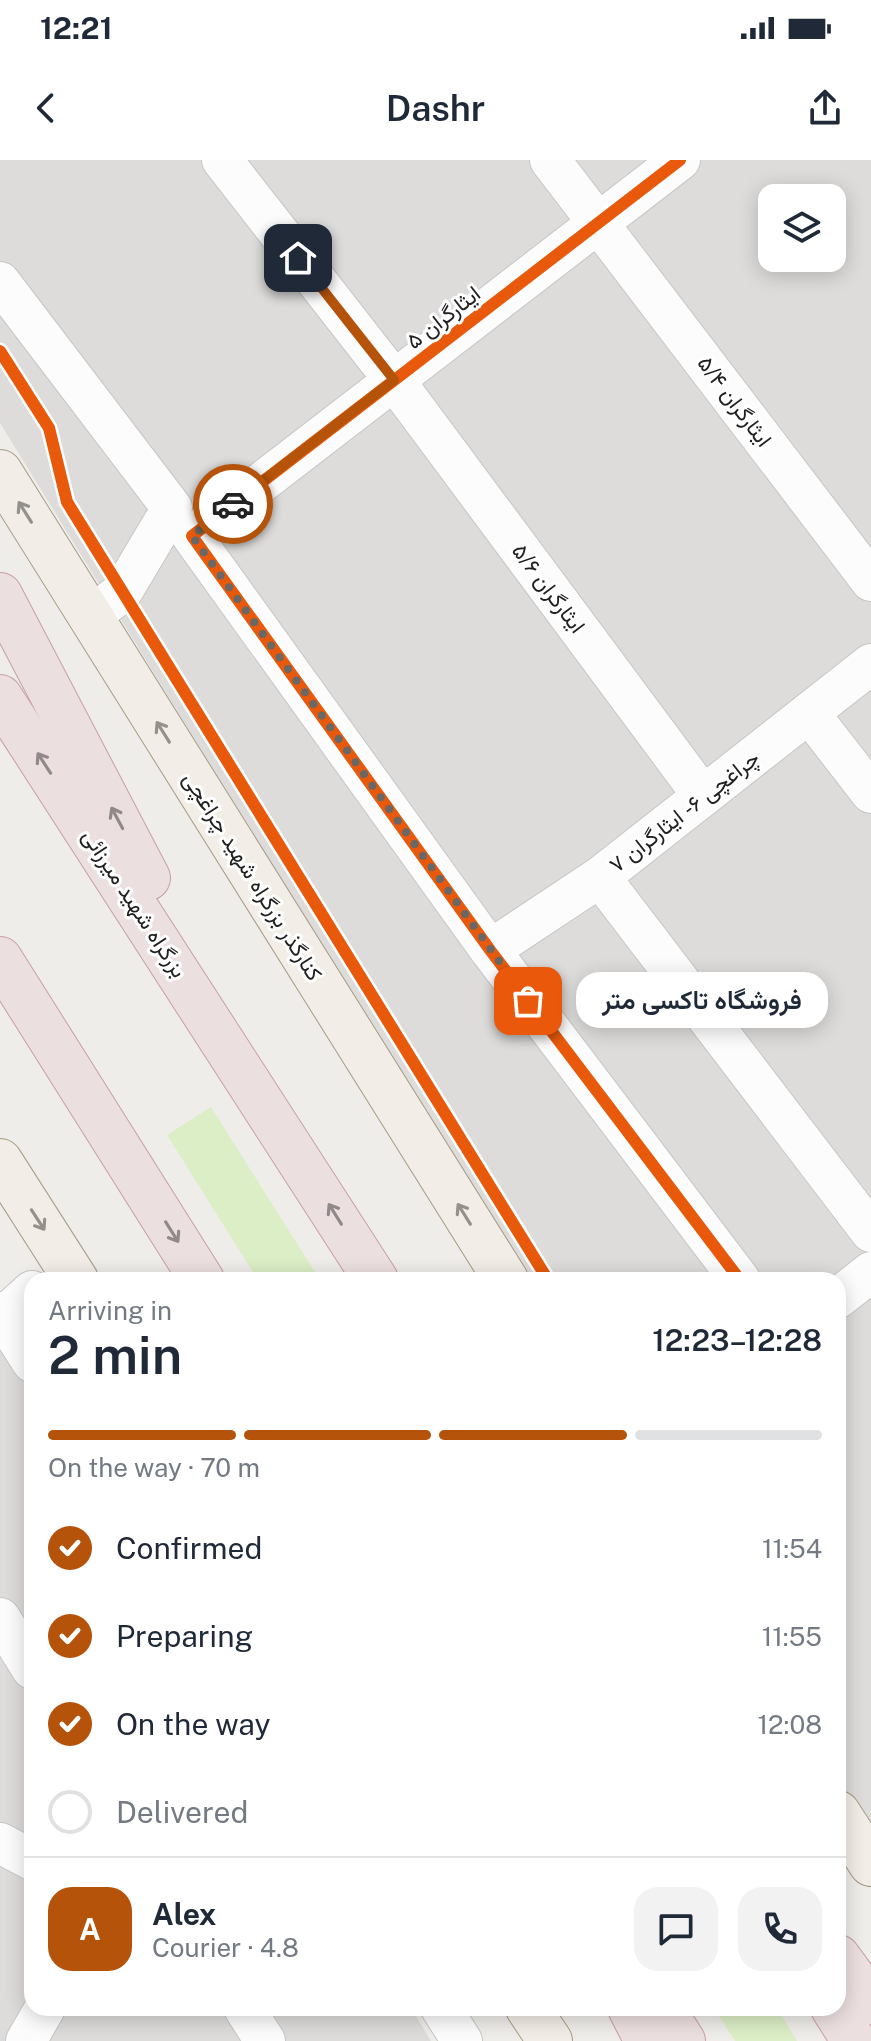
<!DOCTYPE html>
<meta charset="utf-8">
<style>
:root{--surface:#fff;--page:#f2f2f3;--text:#1f2937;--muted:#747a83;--line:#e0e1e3;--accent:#b45309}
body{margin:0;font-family:"Public Sans",Vazirmatn,sans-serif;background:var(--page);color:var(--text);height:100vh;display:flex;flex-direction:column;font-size:30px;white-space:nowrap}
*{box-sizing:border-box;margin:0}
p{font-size:26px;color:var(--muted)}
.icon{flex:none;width:44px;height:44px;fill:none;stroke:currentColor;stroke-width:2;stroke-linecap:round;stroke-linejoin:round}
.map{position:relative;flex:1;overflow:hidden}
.drawer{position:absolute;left:24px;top:1112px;width:822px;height:744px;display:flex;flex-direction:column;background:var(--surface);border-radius:24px;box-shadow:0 4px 20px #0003}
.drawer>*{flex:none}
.buttons{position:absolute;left:758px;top:24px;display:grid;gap:16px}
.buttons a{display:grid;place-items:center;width:88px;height:88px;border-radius:16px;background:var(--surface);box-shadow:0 4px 20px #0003;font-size:40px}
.pin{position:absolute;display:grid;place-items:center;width:68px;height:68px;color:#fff;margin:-34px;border-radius:16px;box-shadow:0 4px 12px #0006}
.courier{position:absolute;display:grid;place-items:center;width:80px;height:80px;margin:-40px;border:6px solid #b45309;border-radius:50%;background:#fff;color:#222;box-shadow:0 2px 10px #0007}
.bubble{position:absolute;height:56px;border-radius:24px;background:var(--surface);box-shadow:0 4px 20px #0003;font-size:26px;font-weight:600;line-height:56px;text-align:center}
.head em{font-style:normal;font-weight:600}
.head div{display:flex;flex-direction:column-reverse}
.head{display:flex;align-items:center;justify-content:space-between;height:136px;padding:0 24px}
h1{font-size:52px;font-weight:600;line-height:60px}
.bar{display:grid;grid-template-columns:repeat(4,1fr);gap:12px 8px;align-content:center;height:96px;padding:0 24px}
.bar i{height:10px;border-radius:6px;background:var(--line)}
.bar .on{background:var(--accent)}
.bar p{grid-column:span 4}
.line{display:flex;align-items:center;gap:20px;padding:0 24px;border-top:2px solid var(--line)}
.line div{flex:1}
.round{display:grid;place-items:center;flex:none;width:84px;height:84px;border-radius:24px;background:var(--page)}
ol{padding:0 24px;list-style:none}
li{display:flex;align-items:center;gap:24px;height:88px}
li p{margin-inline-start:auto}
li .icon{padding:8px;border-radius:50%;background:var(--accent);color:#fff;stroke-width:4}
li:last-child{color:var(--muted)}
li i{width:44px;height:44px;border:4px solid var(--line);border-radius:50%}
.status{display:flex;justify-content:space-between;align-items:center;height:56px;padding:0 40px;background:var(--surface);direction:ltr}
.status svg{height:22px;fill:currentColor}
header{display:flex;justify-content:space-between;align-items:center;height:104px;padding:0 24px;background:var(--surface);font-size:36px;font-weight:600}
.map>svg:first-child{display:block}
.residential{fill:#dedcda;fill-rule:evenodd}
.grass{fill:#dbeec5}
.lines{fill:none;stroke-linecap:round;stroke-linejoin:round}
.minor-casing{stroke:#c7c6c5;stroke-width:42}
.major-casing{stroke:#a69b85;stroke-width:46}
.highway-casing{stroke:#c79ea9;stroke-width:46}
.minor{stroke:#fdfcfc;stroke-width:40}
.major{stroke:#f2ede6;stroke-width:44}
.highway{stroke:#ecdfe0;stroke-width:44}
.cycleway-casing{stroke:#fff;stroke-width:17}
.cycleway{stroke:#e8590c;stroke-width:12}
.oneway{stroke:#94918d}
.oneway2{stroke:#90898a}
.done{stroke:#686866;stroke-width:8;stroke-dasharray:0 14.4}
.route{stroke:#b45309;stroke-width:10}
.labels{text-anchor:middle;stroke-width:6;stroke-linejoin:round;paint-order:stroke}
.street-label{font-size:22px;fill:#202020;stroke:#fff}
</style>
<div class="status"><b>12:21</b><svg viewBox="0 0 49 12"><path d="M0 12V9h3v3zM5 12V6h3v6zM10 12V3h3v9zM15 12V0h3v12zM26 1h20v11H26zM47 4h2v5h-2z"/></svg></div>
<header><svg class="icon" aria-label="back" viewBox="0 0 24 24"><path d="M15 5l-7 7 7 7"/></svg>Dashr<svg class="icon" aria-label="share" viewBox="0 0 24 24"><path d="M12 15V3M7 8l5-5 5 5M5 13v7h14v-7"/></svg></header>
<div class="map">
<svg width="871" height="1881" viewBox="0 0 871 1881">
<rect width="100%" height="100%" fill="#efede9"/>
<g class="residential">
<path d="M0,0H871V1679L838,1625V1120H527L0,263ZM772,38H832V98H772Z"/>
<polygon points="0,1165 32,1218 32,1848 411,1848 431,1881 0,1881"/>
</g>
<g class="grass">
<polygon points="211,947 320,1120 258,1120 167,975"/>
<polygon points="714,1848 777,1848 797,1881 735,1881"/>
</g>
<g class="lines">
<g class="minor-casing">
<g id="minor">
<polyline points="222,0 394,220 703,636"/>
<polyline points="550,0 871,421"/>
<polyline points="680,0 192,376 490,790 740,1120"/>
<polyline points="0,122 172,348 122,432 90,457"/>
<polyline points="809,553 871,633"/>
<polyline points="600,717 871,1072"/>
<polyline points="490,790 600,717 871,504"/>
<polyline points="838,1138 871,1112"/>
<polyline points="0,1152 32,1202"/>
<polyline points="0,1160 32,1131"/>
<polyline points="0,1458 32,1509"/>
<polyline points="0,1683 32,1700"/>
<polyline points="244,1848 265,1881"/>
<polyline points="441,1848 462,1881"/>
<polyline points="26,1881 45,1848"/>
</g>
</g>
<g class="major-casing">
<g id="major">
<polyline points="0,312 506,1120"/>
<polyline points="0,1001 76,1120"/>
<polyline points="838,1653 871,1704"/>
<polyline points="528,1848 550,1881"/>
</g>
</g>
<g class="highway-casing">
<g id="highway">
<polyline points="0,435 148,718"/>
<polyline points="0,537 376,1120"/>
<polyline points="0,799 202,1120"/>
<polyline points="838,1797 871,1842"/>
<polyline points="630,1848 647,1881"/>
<polyline points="662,1848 683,1881"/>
<polyline points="833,1848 854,1881"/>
</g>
</g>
<use href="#minor" class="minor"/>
<use href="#major" class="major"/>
<use href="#highway" class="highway"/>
<g class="cycleway-casing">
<g id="cycleway">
<polyline points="680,0 192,376 490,790 740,1120"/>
<polyline points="0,191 49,268 67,342 548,1120"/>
</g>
</g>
<use href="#cycleway" class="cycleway"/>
</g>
<defs><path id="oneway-shaft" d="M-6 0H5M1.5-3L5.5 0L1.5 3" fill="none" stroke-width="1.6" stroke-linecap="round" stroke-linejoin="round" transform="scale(2)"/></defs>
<g class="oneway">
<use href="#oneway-shaft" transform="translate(25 352) rotate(-122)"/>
<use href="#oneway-shaft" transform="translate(163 572) rotate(-122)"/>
<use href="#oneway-shaft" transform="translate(464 1054) rotate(-122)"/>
<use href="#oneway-shaft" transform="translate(38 1060) rotate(57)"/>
</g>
<g class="oneway2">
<use href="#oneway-shaft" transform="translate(44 603) rotate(-123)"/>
<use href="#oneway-shaft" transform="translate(117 658) rotate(-118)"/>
<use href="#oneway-shaft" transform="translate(335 1054) rotate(-122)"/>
<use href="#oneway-shaft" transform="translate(172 1072) rotate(58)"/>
</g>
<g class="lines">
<polyline class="done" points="233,344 192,376 528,841"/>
<polyline class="route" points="233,344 394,220 298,98"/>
</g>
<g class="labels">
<g class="street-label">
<text transform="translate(443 157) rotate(-38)" y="8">ایثارگران ۵</text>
<text transform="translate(735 241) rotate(53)" y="8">ایثارگران ۵/۴</text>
<text transform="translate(549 428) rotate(53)" y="8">ایثارگران ۵/۶</text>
<text transform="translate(684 651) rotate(-38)" y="8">چراغچی ۶ - ایثارگران ۷</text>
<text transform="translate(253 716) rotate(58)" y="8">کنارگذر بزرگراه شهید چراغچی</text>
<text transform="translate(135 743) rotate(57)" y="8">بزرگراه شهید میرزائی</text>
</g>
</g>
</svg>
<div class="buttons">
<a><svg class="icon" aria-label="layers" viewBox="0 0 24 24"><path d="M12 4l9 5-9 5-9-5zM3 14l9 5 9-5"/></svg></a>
</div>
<div class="pin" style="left:528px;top:841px;background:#ea580c"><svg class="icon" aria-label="bag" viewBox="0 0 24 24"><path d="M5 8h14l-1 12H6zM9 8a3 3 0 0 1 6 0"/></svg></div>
<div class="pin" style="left:298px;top:98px;background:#1f2937"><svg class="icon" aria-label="home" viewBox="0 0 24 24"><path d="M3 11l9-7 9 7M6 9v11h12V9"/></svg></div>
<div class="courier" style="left:233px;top:344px"><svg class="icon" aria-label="car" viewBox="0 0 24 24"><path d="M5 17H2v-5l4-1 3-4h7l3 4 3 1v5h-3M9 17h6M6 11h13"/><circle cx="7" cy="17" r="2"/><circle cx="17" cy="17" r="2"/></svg></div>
<div class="bubble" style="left:576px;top:812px;width:252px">فروشگاه تاکسی متر</div>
<section class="drawer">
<div class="head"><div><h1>2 min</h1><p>Arriving in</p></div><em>12:23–12:28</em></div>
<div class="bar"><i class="on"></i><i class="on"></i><i class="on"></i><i></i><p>On the way · 70 m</p></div>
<ol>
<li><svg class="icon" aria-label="check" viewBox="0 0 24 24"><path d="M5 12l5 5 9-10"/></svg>Confirmed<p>11:54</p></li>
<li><svg class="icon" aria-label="check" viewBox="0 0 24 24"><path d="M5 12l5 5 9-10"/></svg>Preparing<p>11:55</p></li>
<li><svg class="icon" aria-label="check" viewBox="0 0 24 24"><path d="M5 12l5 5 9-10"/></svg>On the way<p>12:08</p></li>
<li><i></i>Delivered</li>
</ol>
<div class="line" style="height:144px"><b class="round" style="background:var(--accent);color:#fff">A</b><div><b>Alex</b><p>Courier · 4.8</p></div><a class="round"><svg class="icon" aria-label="chat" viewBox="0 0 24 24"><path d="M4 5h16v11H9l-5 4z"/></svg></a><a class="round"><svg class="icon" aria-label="phone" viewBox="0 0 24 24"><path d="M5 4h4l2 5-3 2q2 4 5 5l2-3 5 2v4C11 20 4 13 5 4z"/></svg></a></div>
</section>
</div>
